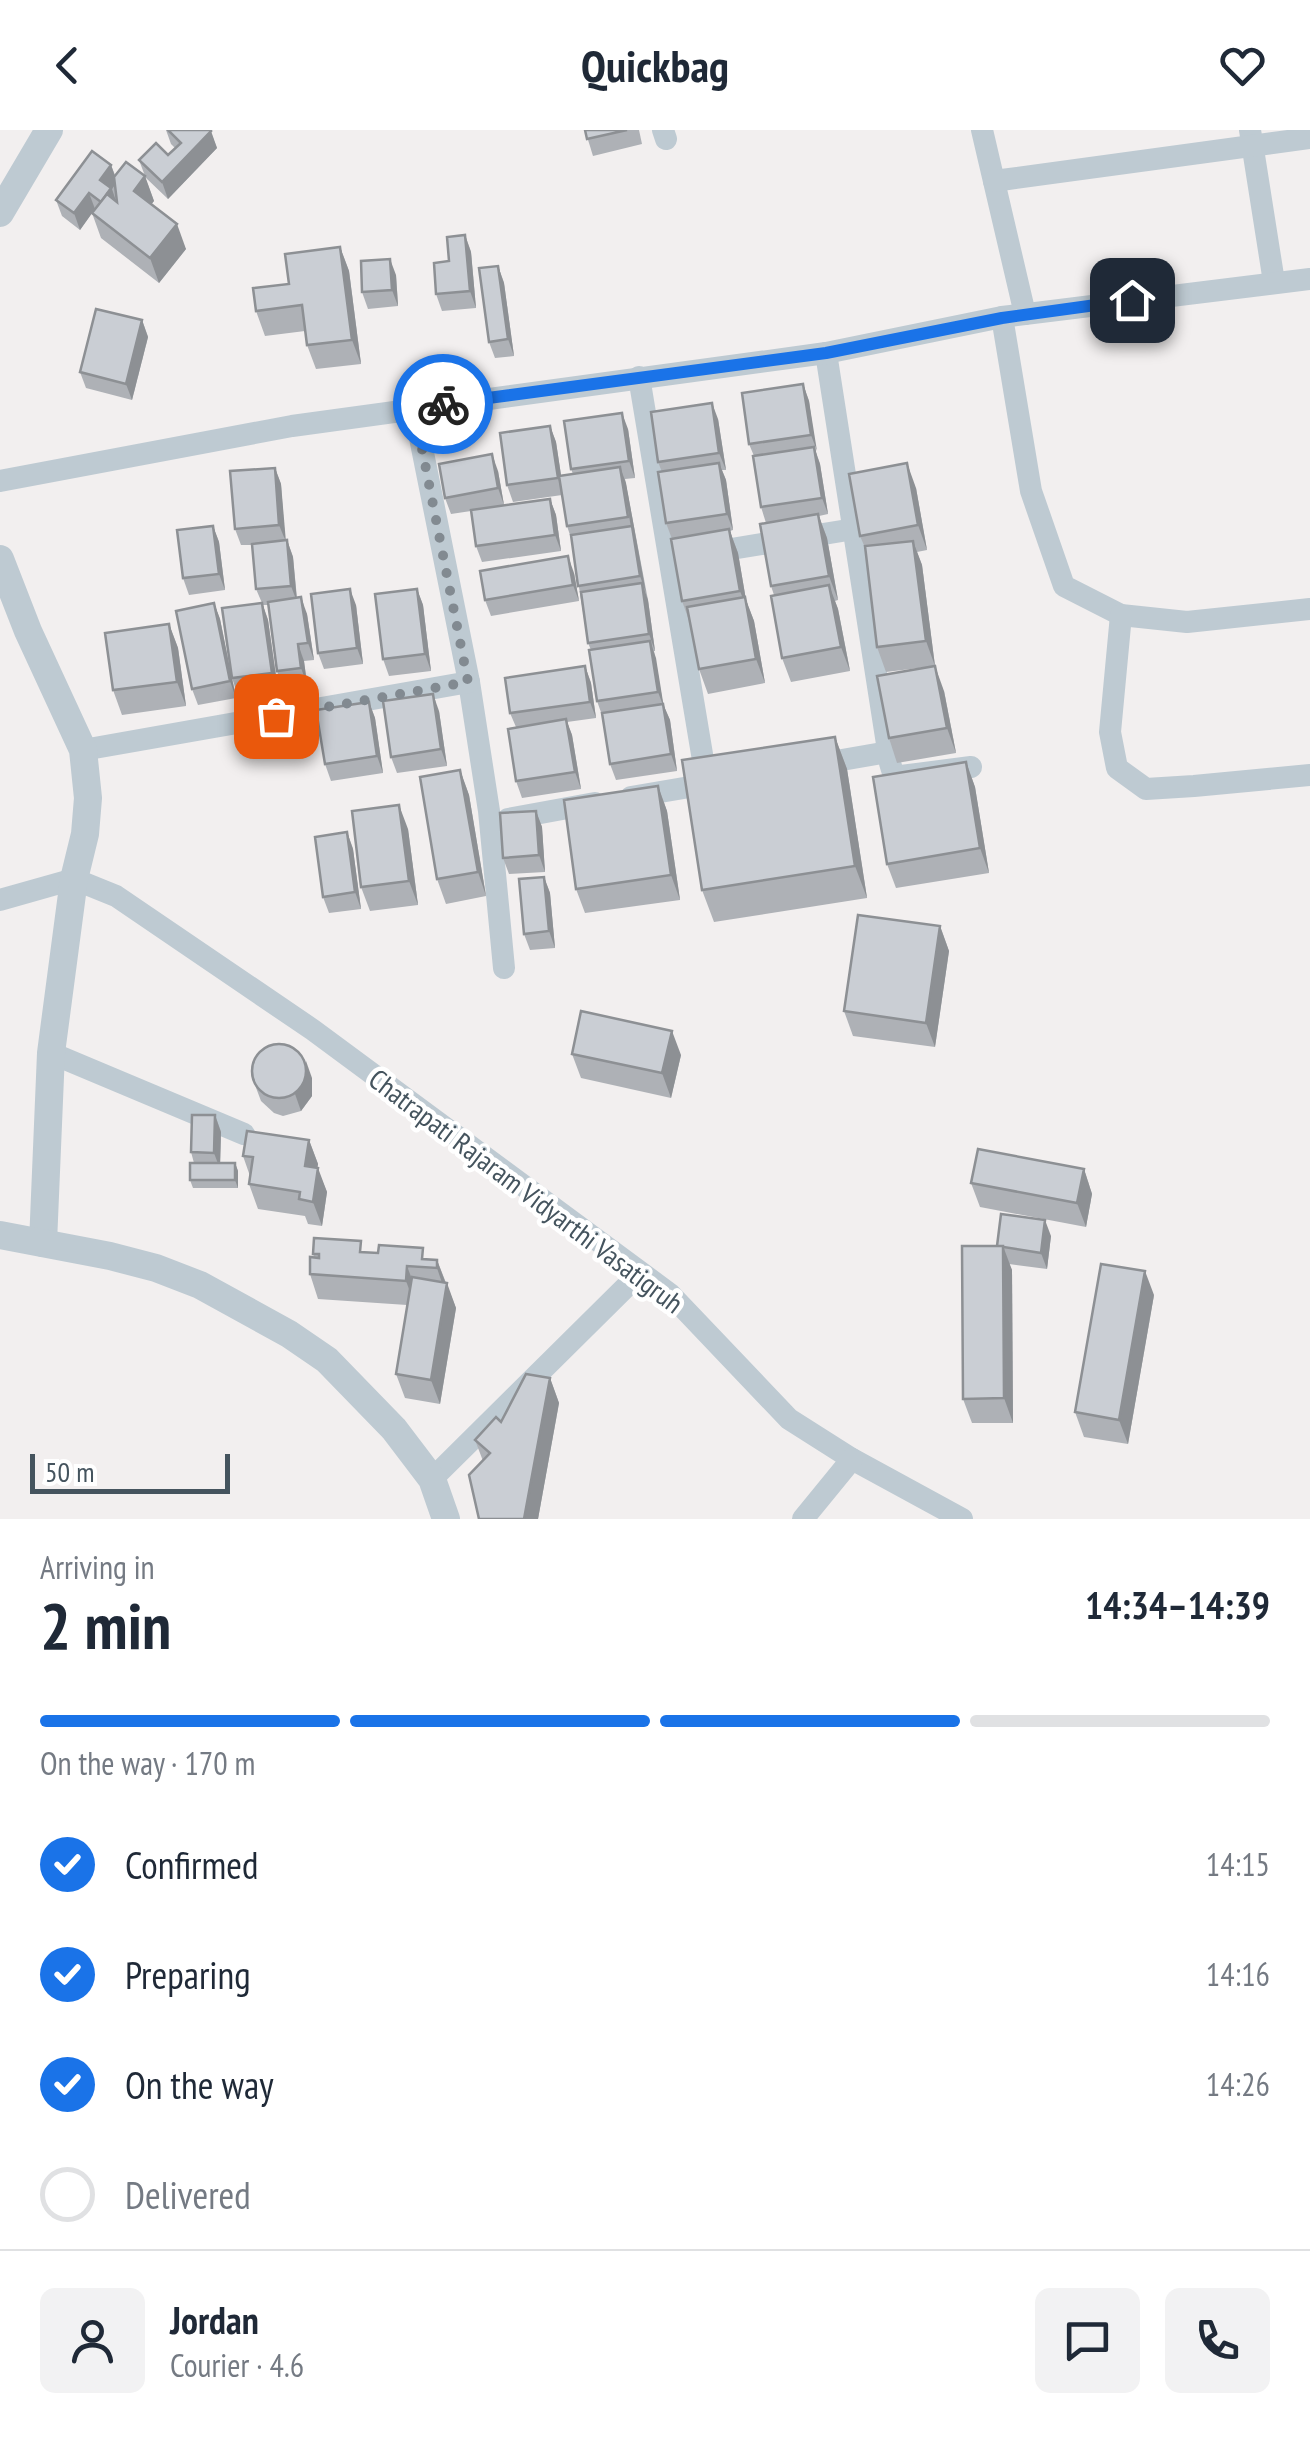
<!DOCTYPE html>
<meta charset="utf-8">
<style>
:root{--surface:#fff;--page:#f2f2f3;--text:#1f2937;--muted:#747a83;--line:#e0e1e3;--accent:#1a73e8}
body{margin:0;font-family:"PT Sans Narrow",sans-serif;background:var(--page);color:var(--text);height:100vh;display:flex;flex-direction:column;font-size:38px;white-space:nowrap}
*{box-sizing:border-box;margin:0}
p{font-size:32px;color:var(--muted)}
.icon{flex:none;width:55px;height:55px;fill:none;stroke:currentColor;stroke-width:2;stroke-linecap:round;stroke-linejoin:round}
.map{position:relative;height:1389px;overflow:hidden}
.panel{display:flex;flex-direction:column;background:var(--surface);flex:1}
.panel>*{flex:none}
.scale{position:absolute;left:30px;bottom:25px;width:200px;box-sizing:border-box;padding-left:10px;border:5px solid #45545e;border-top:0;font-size:28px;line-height:35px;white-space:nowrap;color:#45545e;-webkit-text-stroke:8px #fff;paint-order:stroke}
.pin{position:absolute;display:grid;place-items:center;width:85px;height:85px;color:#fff;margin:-42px;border-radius:20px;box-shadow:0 5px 15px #0006}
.courier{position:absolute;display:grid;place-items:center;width:100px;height:100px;margin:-50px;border:8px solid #1a73e8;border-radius:50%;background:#fff;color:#222;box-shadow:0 2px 12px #0007}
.overview em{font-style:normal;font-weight:600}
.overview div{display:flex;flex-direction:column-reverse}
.overview{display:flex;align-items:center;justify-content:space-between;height:170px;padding:0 40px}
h1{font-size:65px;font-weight:600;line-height:75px}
.bar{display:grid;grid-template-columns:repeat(4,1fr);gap:15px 10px;align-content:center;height:120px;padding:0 40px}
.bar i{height:12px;border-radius:8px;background:var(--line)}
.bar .on{background:var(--accent)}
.bar p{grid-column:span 4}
.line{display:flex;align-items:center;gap:25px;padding:0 40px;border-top:2px solid var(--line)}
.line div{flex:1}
.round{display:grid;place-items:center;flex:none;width:105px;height:105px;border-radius:15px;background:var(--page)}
ol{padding:0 40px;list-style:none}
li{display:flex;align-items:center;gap:30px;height:110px}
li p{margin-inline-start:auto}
li .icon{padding:10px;border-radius:50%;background:var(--accent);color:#fff;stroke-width:4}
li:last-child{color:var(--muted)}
li i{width:55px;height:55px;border:5px solid var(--line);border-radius:50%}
header{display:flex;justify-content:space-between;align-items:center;height:130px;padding:0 40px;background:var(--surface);font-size:45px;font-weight:600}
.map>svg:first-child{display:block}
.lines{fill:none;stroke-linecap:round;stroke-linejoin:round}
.minor{stroke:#becad2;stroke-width:22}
.tertiary{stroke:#becad2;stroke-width:28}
.wall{fill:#aeb1b6}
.shaded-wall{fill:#8d9094}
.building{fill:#caced4;stroke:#8d9094;stroke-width:2.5}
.done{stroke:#828a91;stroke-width:10;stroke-dasharray:0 18}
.route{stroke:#1a73e8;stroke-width:12}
.labels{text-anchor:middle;stroke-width:9;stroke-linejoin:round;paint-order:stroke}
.street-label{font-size:28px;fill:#45545e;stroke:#fff}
</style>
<header><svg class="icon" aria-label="back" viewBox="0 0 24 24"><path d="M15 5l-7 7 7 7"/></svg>Quickbag<svg class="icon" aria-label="heart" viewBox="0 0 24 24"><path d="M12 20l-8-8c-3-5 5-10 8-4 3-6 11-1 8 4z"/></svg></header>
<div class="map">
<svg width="1310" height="1389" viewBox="0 0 1310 1389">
<rect width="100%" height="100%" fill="#f2efef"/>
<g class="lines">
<g class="minor">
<polyline points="663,0 666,9"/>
<polyline points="982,0 1025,184"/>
<polyline points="1250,0 1274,152"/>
<polyline points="994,51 1310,8"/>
<polyline points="1002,187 1031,361 1064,456 1121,485 1187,492 1310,479"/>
<polyline points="826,223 890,633 893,643 901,646 971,637"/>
<polyline points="639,247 707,654"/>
<polyline points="414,278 469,552 489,681 504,838"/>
<polyline points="0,351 292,296 826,223 1002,187 1310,149"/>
<polyline points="707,423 854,399"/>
<polyline points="1121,485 1110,602 1117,638 1146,659 1194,656 1310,645"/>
<polyline points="83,620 469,552"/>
<polyline points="813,635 888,622"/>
<polyline points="631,667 713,653"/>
<polyline points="508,689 595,673"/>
<polyline points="0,770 74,749 116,766 313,900 670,1164 789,1289 852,1329 962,1389"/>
<polyline points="51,923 244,1004"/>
<polyline points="432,1349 640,1143"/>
<polyline points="803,1389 852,1329"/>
</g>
<g class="tertiary">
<polyline points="0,83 49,0"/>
<polyline points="0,429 28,501 83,620 88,668 85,704 74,749 51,923 43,1113"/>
<polyline points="0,1105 110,1126 156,1138 200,1155 289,1204 327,1230 394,1299 432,1349 446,1389"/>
</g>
</g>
<g class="wall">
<polygon points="166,0 210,0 217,18 168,69 145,47 154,71 151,74 186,119 159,153 101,108 92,83 80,100 62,86 56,70 111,35 115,45 145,46 139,30 168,25 175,18 171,14"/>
<polygon points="585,0 639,0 642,14 593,26"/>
<polygon points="465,105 471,122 476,178 442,181 436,164 449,131"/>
<polygon points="340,117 349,141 361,234 316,239 307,215 305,201 265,206 256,181 289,154"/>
<polygon points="498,136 504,153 514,226 495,228 489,212"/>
<polygon points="396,145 398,176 368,179 362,162"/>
<polygon points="142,190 148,207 132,270 86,258 80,242"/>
<polygon points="803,254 809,271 816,322 820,334 828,384 819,386 827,408 838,470 835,471 838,479 850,541 791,552 782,528 774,465 771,456 766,393 761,377 754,326 749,314"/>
<polygon points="718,289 726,340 722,340 726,350 733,400 730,401 738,423 746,470 754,491 765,553 708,564 699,539 690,493 682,471 672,409 666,393 662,342 658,332"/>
<polygon points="550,296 556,312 561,345 573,344 571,339 628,299 635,348 625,349 648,470 655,521 654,521 663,574 670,590 677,641 616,650 610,634 603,588 597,571 591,520 588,513 571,408 567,396 562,365 513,372 507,355"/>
<polygon points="275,338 281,354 285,411 287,410 293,427 297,468 307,484 314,530 304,531 307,554 283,558 277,541 268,475 263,475 268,490 278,560 238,565 232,548 262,473 256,459 252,415 241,415 235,399"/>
<polygon points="498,341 504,375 483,379 550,369 556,385 561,421 482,432 476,416 471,381 451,384 445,368"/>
<polygon points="916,358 927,420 917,422 922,435 935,536 886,542 877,517 866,420 860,406"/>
<polygon points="213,396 219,412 225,460 189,465 183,448"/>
<polygon points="574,443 579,471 491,486 485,470"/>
<polygon points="417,459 423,475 431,541 389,546 383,529"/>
<polygon points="214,473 220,489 236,568 198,575 192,559"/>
<polygon points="356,475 363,534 324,539 318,523"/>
<polygon points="169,494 178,518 186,576 122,585 113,560"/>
<polygon points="585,536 591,553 596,588 567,592 572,605 581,659 522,668 516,651 516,597 510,583"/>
<polygon points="944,561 956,623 897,633 889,608"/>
<polygon points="369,572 375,588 383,643 331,651 325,634"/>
<polygon points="439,581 447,636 397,643 391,627"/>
<polygon points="835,607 847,639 867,768 714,792 702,760"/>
<polygon points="966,632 975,657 989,743 896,758 887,734"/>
<polygon points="460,640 469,665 486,766 446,774 437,749"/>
<polygon points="658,656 667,681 680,770 585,783 576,759"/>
<polygon points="536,681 542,697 545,742 509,744 503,728"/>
<polygon points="408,699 418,775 370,781 361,757"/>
<polygon points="347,702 353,719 361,779 329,783 323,767"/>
<polygon points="544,747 550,763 555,818 530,820 524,804"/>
<polygon points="940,796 949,821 935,917 853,906 844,881"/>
<polygon points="572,924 681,925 671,968 581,948"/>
<polygon points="312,948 312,966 301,981 283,986 274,983 261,971 255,955"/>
<polygon points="215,985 221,1002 220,1033 235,1033 238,1041 238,1058 193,1058 190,1050 194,1033 191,1022"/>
<polygon points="309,1010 318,1034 317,1038 327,1062 322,1096 308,1094 305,1086 258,1079 249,1054 250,1046 243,1026"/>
<polygon points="1084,1039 1092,1064 1086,1097 980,1077 971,1053"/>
<polygon points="1051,1106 1047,1139 1009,1134 1012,1140 1013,1293 972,1293 963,1269 997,1116"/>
<polygon points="365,1122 437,1130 456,1178 440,1274 405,1268 396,1244 407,1175 318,1169 310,1144 314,1127 313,1124"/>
<polygon points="1154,1165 1128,1314 1084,1307 1075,1282"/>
<polygon points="550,1248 559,1273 538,1389 479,1389 483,1331 475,1310 501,1292"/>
</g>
<g class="shaded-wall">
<polygon points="211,1 217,18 168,69 162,52"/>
<polygon points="111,35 117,52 112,59 117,74 107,88 100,50"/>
<polygon points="145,46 154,71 143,85 134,61"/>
<polygon points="89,63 95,79 80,100 74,83"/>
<polygon points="177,94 186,119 159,153 150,128"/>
<polygon points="465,105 471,122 476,178 470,161"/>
<polygon points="340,117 349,141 361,234 352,210"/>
<polygon points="390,129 396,145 398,176 392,160"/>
<polygon points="498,136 504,153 514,226 508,209"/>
<polygon points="142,190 148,207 132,270 126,254"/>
<polygon points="803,254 809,271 817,321 811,305"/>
<polygon points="712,273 718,289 726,340 719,323"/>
<polygon points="622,283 628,299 635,348 629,331"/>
<polygon points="550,296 556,312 564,365 558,348"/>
<polygon points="814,317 820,334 828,384 822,368"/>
<polygon points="492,324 498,341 504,375 498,358"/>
<polygon points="719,333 726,350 733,400 727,384"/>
<polygon points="907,333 916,358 927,420 918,395"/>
<polygon points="620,337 626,353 646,463 640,446"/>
<polygon points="275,338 281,354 286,412 279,395"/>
<polygon points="550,369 556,385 561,421 555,405"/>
<polygon points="818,384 827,408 838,470 829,446"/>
<polygon points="213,396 219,412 225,460 219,444"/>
<polygon points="729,399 738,423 746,470 754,491 765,553 756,529 748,482 740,461"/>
<polygon points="287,410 293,427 297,472 291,456"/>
<polygon points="913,411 922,435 935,536 926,511"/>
<polygon points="568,426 574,443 579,471 573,455"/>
<polygon points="642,453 648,470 655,521 649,504"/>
<polygon points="829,455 838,479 850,541 841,517"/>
<polygon points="350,459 356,475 363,534 357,518"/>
<polygon points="417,459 423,475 431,541 425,524"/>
<polygon points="301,467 307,484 314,530 308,513"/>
<polygon points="214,473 220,489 236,568 230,551"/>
<polygon points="262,473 268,490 278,560 272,543"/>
<polygon points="169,494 178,518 186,576 177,552"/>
<polygon points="650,511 656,528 664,578 658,562"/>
<polygon points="298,514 304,531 307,554 301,538"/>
<polygon points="585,536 591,553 596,588 590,572"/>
<polygon points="935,536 944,561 956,623 947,598"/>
<polygon points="433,564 439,581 447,636 441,619"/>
<polygon points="369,572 375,588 383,643 377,626"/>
<polygon points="663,574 670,590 677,641 671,624"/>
<polygon points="566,589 572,605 581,659 575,642"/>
<polygon points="835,607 847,639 867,768 855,736"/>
<polygon points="966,632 975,657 989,743 980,718"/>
<polygon points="460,640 469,665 486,766 478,742"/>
<polygon points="658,656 667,681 680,770 671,745"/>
<polygon points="399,675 408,699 418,775 409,751"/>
<polygon points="536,681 542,697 545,742 539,725"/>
<polygon points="347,702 353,719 361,779 355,762"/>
<polygon points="544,747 550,763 555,818 549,801"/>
<polygon points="940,796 949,821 935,917 926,893"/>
<polygon points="672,901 681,925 671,968 662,943"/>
<polygon points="306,931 312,948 312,966 301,981 295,964"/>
<polygon points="215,985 221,1002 220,1039 214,1023"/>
<polygon points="309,1010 318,1034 314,1060 305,1036"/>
<polygon points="235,1033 238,1041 238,1058 235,1050"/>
<polygon points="318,1038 327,1062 322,1096 313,1072"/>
<polygon points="1084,1039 1092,1064 1086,1097 1077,1073"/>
<polygon points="1045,1090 1051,1106 1047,1139 1041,1123"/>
<polygon points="1003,1116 1012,1140 1013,1293 1004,1268"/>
<polygon points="437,1130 446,1154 445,1162 437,1138"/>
<polygon points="407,1136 416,1160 415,1175 406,1151"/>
<polygon points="1145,1141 1154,1165 1128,1314 1119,1290"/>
<polygon points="447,1153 456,1178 440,1274 431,1250"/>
<polygon points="550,1248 559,1273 538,1389 524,1389"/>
</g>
<g class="building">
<polygon points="168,0 210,0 211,1 162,52 139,30 156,13 168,25 181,13"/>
<polygon points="585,0 627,0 587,9"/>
<polygon points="92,21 111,35 100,50 111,58 101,72 89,63 74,83 56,70"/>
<polygon points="126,32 145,46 134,61 177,94 150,128 92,83 107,64 117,72 114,47"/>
<polygon points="465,105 470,161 436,164 434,133 449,131 447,107"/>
<polygon points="340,117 352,210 307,215 302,175 256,181 253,158 289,154 285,124"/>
<polygon points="390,129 392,160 362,162 361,131"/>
<polygon points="498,136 508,209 489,212 479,138"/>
<polygon points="96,179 142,190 126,254 80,242"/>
<polygon points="803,254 811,305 749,314 742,263"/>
<polygon points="712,273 719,323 658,332 651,282"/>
<polygon points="622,283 629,331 571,339 564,291"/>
<polygon points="550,296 558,348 507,355 500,303"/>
<polygon points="814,317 822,368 761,377 753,326"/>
<polygon points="492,324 498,358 445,368 439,334"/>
<polygon points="719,333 727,384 666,393 658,342"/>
<polygon points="907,333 918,395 860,406 849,344"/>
<polygon points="620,337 628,387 567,396 559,346"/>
<polygon points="275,338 279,395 235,399 230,341"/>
<polygon points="550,369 555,405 476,416 471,380"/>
<polygon points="818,384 829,446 771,456 760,394"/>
<polygon points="213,396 219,444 183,448 177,400"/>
<polygon points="632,396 640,446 578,456 571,405"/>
<polygon points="729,399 740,461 682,471 671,409"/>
<polygon points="287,410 291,456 256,459 252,414"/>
<polygon points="913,411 926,511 877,517 865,416"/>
<polygon points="568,426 573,455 485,470 480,441"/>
<polygon points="642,453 649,504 588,513 581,462"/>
<polygon points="829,455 841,517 782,528 771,466"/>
<polygon points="350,459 357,518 318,523 311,464"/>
<polygon points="417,459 425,524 383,529 375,464"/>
<polygon points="301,467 308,513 298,514 301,538 277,541 268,472"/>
<polygon points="745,467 756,529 699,539 687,477"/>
<polygon points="214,473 230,551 192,559 176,481"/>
<polygon points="262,473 272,543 232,548 222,478"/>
<polygon points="169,494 177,552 113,560 105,503"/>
<polygon points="650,511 658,562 597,571 589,520"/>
<polygon points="585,536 590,572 510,583 505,548"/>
<polygon points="935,536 947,598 889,608 877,546"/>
<polygon points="433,564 441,619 391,627 383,571"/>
<polygon points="369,572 377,626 325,634 316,580"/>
<polygon points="663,574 671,624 610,634 602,583"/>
<polygon points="566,589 575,642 516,651 508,599"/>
<polygon points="835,607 855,736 702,760 682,630"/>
<polygon points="966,632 980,718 887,734 873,647"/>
<polygon points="460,640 478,742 437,749 420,647"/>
<polygon points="658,656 671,745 576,759 564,670"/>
<polygon points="399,675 409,751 361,757 352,681"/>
<polygon points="536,681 539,725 503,728 500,683"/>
<polygon points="347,702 355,762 323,767 315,707"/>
<polygon points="544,747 549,801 524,804 519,749"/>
<polygon points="858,785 940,796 926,893 844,881"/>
<polygon points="581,881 672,901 662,943 572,924"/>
<circle cx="279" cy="941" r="27"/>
<polygon points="192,985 215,985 214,1023 191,1022"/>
<polygon points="247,1001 309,1010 305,1036 318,1038 313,1072 299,1069 300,1062 249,1054 253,1027 243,1026"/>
<polygon points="978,1019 1084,1039 1077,1073 971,1053"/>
<rect x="190" y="1033" width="45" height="17"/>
<polygon points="1001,1084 1045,1090 1041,1123 997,1116"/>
<polygon points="314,1108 361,1111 360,1122 378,1123 379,1115 423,1118 422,1129 437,1130 437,1138 407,1136 406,1151 310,1144 310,1127 319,1128 319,1124 313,1124"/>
<polygon points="962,1116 1003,1116 1004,1268 963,1269"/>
<polygon points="1101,1134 1145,1141 1119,1290 1075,1282"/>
<polygon points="412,1147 447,1153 431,1250 396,1244"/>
<polygon points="526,1244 550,1248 524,1389 479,1389 469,1345 490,1323 475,1310 496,1287 501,1292"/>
</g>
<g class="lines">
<polyline class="done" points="276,586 468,552 414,278 443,274"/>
<polyline class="route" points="443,274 826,223 1002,188 1132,170"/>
</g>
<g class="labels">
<g class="street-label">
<text transform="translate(526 1061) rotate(37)" y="10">Chatrapati Rajaram Vidyarthi Vasatigruh</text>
</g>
</g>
</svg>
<div class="scale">50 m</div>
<div class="pin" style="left:276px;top:586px;background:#ea580c"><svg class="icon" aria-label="bag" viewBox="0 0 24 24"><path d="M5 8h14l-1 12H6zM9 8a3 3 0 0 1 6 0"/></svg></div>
<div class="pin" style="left:1132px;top:170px;background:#1f2937"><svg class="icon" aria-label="home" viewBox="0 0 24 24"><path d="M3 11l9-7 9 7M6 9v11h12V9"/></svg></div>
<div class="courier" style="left:443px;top:274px"><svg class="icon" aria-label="bike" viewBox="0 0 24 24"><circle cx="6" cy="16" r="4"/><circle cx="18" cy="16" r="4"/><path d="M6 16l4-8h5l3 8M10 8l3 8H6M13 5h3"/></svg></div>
</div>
<section class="panel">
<div class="overview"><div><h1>2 min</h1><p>Arriving in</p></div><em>14:34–14:39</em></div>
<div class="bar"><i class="on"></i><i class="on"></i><i class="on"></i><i></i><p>On the way · 170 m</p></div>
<ol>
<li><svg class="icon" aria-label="check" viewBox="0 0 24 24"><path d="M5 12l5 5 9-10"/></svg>Confirmed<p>14:15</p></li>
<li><svg class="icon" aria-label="check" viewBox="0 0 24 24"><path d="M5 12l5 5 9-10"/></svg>Preparing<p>14:16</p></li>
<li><svg class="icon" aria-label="check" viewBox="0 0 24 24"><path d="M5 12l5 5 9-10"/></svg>On the way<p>14:26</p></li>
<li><i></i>Delivered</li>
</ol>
<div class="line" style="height:180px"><a class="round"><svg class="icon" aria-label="person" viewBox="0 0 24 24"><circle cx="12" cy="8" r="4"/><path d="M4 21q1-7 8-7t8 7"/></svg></a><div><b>Jordan</b><p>Courier · 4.6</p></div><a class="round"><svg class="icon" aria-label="chat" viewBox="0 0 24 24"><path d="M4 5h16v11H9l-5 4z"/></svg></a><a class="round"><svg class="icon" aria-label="phone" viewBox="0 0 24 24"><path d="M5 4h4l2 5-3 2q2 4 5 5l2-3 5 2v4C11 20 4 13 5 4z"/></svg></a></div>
</section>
